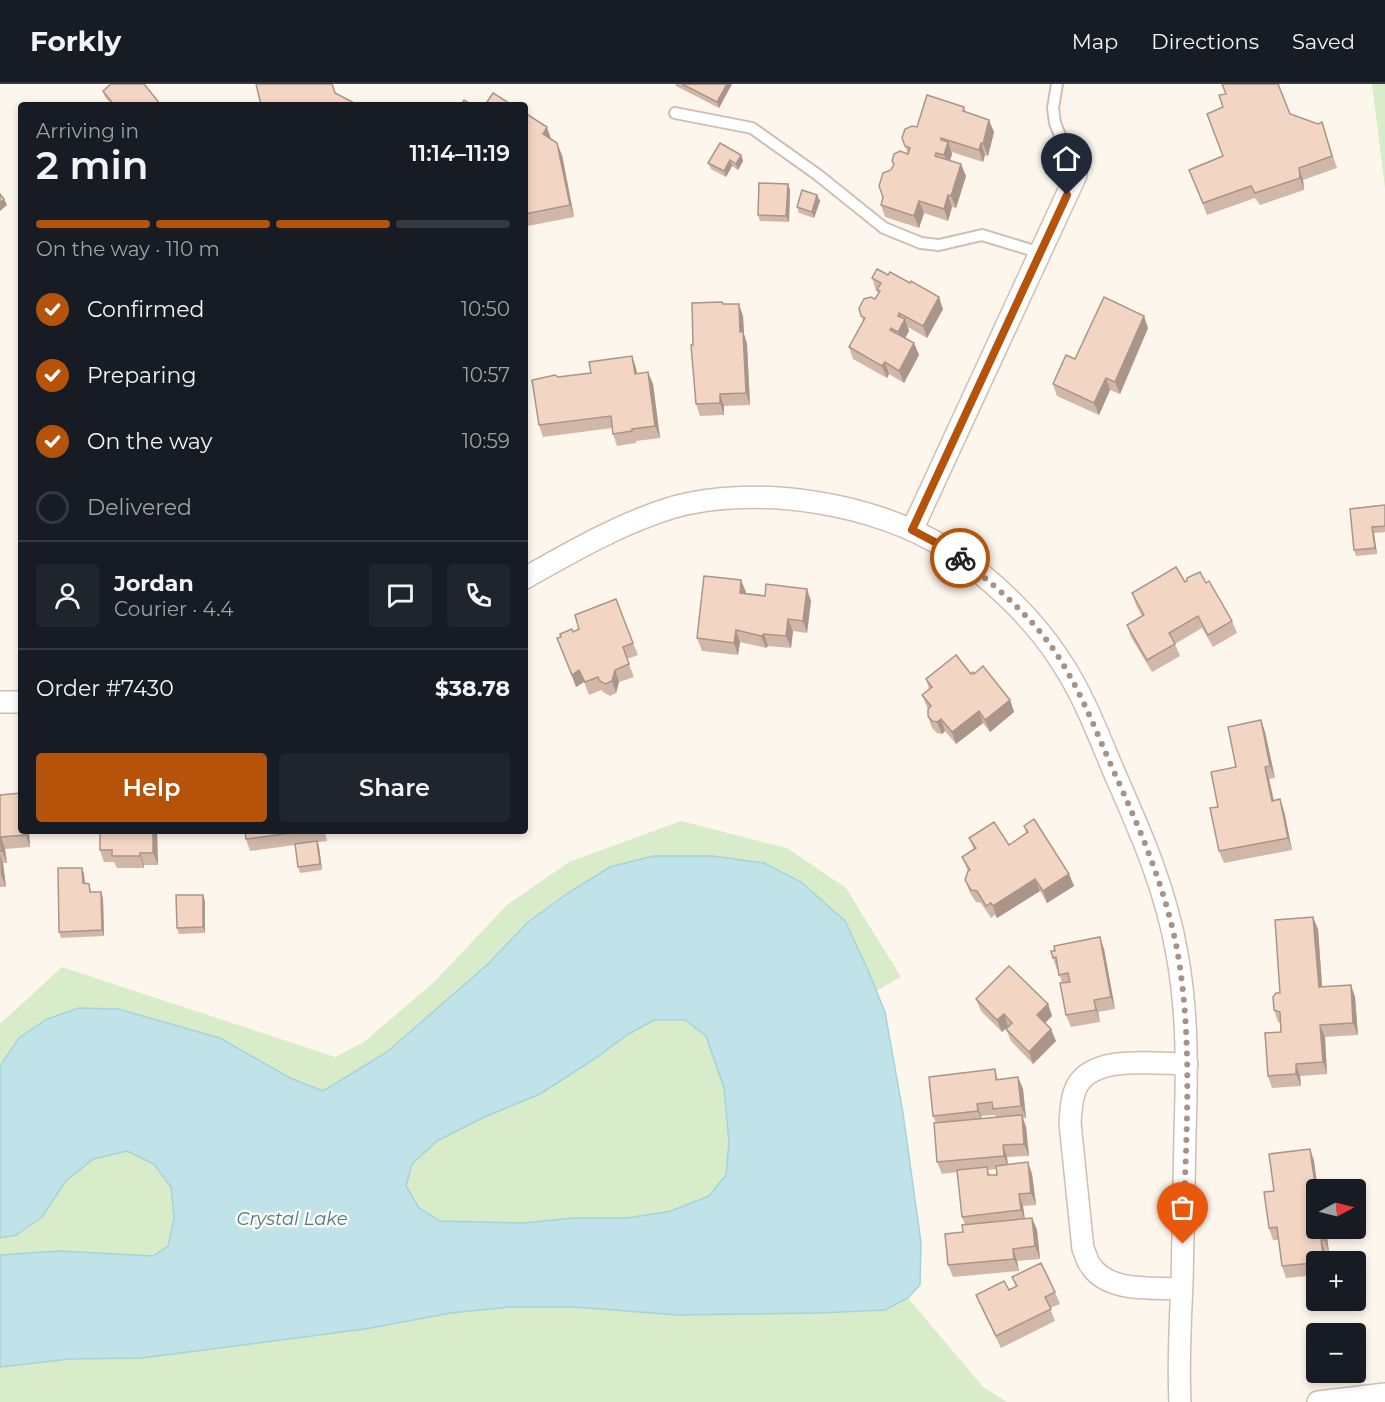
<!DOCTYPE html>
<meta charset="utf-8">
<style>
:root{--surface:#171b24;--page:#20242c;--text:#f1f3f6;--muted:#9ea1a6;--line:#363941;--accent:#b45309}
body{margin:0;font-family:Montserrat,sans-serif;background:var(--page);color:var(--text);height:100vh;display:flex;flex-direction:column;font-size:22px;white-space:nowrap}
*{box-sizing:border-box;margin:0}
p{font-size:20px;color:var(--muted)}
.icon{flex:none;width:33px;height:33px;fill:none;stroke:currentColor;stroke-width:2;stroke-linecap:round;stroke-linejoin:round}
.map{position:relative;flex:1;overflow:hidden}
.side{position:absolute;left:18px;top:18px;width:510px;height:732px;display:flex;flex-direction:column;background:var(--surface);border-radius:6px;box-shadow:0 3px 9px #0003}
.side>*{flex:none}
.needle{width:39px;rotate:83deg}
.buttons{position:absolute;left:1306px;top:1095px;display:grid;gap:12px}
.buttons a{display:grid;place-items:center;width:60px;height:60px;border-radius:6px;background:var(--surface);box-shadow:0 3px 9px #0003;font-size:30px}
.pin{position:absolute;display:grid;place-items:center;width:51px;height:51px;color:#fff;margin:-62px -26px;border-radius:50% 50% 50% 0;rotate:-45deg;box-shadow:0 0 6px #0007}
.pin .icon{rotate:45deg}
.courier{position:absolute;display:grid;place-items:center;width:60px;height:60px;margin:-30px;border:4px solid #b45309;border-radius:50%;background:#fff;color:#222;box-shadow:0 2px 8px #0007}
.summary em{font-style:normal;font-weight:600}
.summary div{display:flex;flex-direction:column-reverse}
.summary{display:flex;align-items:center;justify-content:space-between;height:102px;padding:0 18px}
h1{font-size:39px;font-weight:600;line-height:45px}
.bar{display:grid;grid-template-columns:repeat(4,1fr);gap:9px 6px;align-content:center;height:72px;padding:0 18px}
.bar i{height:8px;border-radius:4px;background:var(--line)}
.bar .current{background:var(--accent)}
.bar p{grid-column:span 4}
.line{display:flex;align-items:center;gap:15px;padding:0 18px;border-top:2px solid var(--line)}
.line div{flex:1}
.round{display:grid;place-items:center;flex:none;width:63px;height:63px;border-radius:6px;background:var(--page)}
ol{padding:0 18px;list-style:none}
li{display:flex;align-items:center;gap:18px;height:66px}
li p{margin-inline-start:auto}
li .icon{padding:6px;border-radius:50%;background:var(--accent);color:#fff;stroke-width:4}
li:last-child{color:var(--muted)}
li i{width:33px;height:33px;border:3px solid var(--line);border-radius:50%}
.primary-button{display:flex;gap:12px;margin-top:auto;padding:12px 18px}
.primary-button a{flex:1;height:69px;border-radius:6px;background:var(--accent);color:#fff;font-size:24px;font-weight:600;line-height:69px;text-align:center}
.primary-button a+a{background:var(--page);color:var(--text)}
header{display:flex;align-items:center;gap:36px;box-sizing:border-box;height:84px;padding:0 30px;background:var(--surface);border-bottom:2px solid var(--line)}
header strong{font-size:28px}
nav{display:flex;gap:33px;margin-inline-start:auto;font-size:21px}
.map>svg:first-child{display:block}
.green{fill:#d8ecc9}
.water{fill:#bfe3e8;stroke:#a5d3da;stroke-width:1.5;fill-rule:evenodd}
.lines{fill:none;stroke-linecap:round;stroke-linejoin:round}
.service-casing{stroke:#d1beb0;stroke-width:14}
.minor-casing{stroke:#d1beb0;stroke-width:24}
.service{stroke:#fff;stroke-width:10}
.minor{stroke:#fff;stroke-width:21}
.wall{fill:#d1b7a8;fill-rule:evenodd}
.shaded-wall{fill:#aa9588}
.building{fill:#f3d5c3;stroke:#aa9588;stroke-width:1.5}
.done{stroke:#a89285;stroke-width:6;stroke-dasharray:0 10.8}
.route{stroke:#b45309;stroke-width:8}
.labels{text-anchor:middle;stroke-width:5;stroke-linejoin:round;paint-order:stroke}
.water-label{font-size:18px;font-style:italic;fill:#437c86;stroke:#fffaf3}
</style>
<header>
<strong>Forkly</strong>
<nav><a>Map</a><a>Directions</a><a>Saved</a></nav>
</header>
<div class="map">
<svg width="1385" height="1318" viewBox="0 0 1385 1318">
<rect width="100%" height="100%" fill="#fdf6ec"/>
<g class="green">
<polygon points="1372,0 1385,0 1385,104"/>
<polygon points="681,737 787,764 846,804 901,893 876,907 845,837 528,838 488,880 387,968 323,1007 290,994 220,954 118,925 79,924 19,954 0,982 0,940 62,883 335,973 364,958 434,898 507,821 569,778"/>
<polygon points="654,936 685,936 706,952 724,1004 729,1058 726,1091 709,1112 671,1127 627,1134 573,1134 524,1139 481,1138 441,1137 419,1124 406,1102 412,1080 437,1057 596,974 627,951"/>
<polygon points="127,1067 154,1080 171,1103 174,1134 168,1162 153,1173 60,1167 0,1171 0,1154 16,1151 42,1133 65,1098 93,1075"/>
<polygon points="908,1214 983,1303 1007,1318 0,1318 0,1283 9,1281 70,1275 142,1274 365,1245 451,1229 510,1223 575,1223 678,1231 819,1229 885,1226"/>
</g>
<path class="water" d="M653,772H713L764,779L801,798L845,837L867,884L885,928L903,1029L921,1159L920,1201L908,1214L885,1226L819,1229L678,1231L575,1223H510L451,1229L365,1245L142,1274L70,1275L0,1283V1171L60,1167L153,1172L168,1162L174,1134L171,1103L154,1080L127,1067L93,1075L65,1098L42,1133L16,1151L0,1154V982L19,954L47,935L79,924L118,925L220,954L290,994L323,1007L387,968L488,880L528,838L571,807L610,783ZM654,936H685L706,952L724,1004L729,1058L726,1091L709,1112L671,1127L627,1134H573L524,1139L481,1138L440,1137L419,1124L406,1102L412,1080L437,1057L482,1034L540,1010L596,974L627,951Z"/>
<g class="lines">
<g class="service-casing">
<g id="service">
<polyline points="1057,0 1053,24 1055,39 1076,91"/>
<polyline points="675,29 752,44 818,91 884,144 921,159 939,161 982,151 1041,169"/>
</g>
</g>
<g class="minor-casing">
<g id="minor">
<polyline points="912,446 1076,91"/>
<path d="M525,494C573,467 621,439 674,423C756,400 876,419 947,465C989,492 1034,535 1060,576C1083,610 1098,650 1114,688C1140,747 1166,805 1177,870C1188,929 1187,989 1185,1049C1184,1099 1183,1150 1182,1201C1180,1240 1178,1279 1180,1318"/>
<polyline points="0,618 21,618"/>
<path d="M1181,1205C1153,1203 1109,1209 1091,1182C1087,1178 1086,1170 1083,1165L1070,1039C1071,1027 1071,1013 1077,1002C1094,970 1157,980 1187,980"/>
<polyline points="1318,1318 1385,1310"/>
</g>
</g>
<use href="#service" class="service"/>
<use href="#minor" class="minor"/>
</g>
<g class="wall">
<polygon points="675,0 732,0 719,24 676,2"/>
<polygon points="103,7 161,21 112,21 105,13"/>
<polygon points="964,23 966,28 994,48 988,72 985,71 983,78 952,68 952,70 950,77 966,92 956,124 952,123 948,137 924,129 919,144 885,133 881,121 883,114 879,102 894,82 892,77 908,70 902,54 917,43"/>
<polygon points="525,29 551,55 562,71 574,133 528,142 525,133"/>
<polygon points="1290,30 1318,40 1322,38 1337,84 1303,96 1304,106 1260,121 1255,114 1207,131 1189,86 1222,72"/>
<polygon points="741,71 743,77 738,86 732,82 726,93 711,85 708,79"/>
<polygon points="790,106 789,138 760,137 758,131"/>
<polygon points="817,111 820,117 814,134 799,129 797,123"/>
<polygon points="872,194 943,225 927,254 908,243 909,247 905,254 914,259 919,271 904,299 889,290 887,294 853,275 849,263 863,237 859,224 875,215 879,209 876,206"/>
<polygon points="722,218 723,220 743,232 744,250 747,260 750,321 724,322 724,331 700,332 696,320 693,261"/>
<polygon points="1148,244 1120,310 1110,306 1099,331 1057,312 1053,300 1075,275"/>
<polygon points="632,272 636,284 637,289 653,300 660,354 636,357 636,359 617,362 613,350 612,344 543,353 539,341 558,293 591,289"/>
<polygon points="1385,421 1385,448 1374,449 1377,470 1356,472 1354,466"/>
<polygon points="1185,498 1206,499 1232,537 1237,549 1213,563 1202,544 1175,560 1180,572 1152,588 1131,553 1127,541 1142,532 1136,521 1132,509"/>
<polygon points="746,508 745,509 811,517 807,549 793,547 791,564 768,562 766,564 740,558 738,571 702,567 697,554"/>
<polygon points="573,548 633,559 638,571 627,575 634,593 619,598 616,609 610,612 603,608 602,606 589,611 584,598 576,603 557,554"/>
<polygon points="974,590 1010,616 1014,628 990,648 983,639 956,660 945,647 942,650 937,649 932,644 928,632 928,625 922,611 929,605 926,595"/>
<polygon points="1261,636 1265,648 1275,694 1269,695 1274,716 1284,727 1292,766 1224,779 1219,767 1218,723 1236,683"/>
<polygon points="0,711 21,747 29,747 30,763 5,765 7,779 3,779 6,803 0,803"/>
<polygon points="1024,742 1069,790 1074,802 1047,819 1040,807 997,834 995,831 991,834 981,819 976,818 970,809 965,796 968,787 962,773 974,766 969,754 1009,761 1026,749"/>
<polygon points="100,747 157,747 158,781 144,781 144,784 117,784 114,778 104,778 100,766"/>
<polygon points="245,747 325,747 327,757 318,758 319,763 322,786 300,789 298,783 295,761 250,767 246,755"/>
<polygon points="410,747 424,747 417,749 410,748"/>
<polygon points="82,784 84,790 85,799 89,800 91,808 103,814 104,852 61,854 59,848"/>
<polygon points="205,817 205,849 179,850 177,844"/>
<polygon points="1318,845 1322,903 1351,901 1355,913 1358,951 1325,953 1327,990 1300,992 1301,1002 1272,1004 1268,992 1281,948 1281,939 1278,938 1274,926 1280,909"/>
<polygon points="1104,865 1115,925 1098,928 1100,938 1071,943 1066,931 1062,899 1058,885 1057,886 1053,874"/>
<polygon points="976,915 1048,920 1052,932 1045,939 1056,957 1033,980 1011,957 1006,945 1009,943 1008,942 1002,948 981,927"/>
<path d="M995,985L998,995L1018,993L1023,1005L1026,1034H1023L1026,1043L1029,1072L1007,1073L1008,1080L1032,1090L1036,1121L1023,1122L1025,1134H1032L1037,1146L1040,1175L1017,1177L1019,1187L953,1193L948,1181L963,1148L965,1141L962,1133L957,1088L942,1090L937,1078L936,1039L933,1032ZM995,1031L996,1033L982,1035L981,1032ZM996,1085L997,1091H990L988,1086Z"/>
<polygon points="1310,1065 1314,1077 1317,1144 1324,1144 1327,1153 1329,1168 1325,1168 1327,1178 1317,1178 1317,1191 1286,1194 1282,1182 1279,1156 1273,1156 1269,1144 1274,1107"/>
<polygon points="1012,1193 1055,1208 1060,1220 1050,1224 1055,1237 1001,1264 981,1223 976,1211 1009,1206 1016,1203"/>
</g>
<g class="shaded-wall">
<polygon points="727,0 732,0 719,24 717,18"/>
<polygon points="989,36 994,48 988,72 983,60"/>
<polygon points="547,43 551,55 543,50"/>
<polygon points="941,54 946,66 948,58 952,70 948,83 944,71"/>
<polygon points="557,59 562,71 574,133 570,121"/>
<polygon points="981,59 985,71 983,78 979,66"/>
<polygon points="741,71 743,77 738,86 736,80"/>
<polygon points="730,76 732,82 726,93 724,87"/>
<polygon points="961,80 966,92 956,124 951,112"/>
<polygon points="1299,84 1303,96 1304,106 1300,94"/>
<polygon points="788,100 790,106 789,138 786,132"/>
<polygon points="817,111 820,117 814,134 812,128"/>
<polygon points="948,111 952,123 948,137 944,125"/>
<polygon points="4,115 7,121 0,127 0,119"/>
<polygon points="919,117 924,129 919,144 914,132"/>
<polygon points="939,213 943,225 927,254 923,242"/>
<polygon points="739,220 743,232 744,250 747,260 750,321 746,309 740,248"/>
<polygon points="899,229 903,239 905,235 909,247 902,260 898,248 898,232"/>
<polygon points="1144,232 1148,244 1120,310 1115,298"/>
<polygon points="914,259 919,271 904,299 899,287"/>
<polygon points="632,272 636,284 639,302 635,290"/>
<polygon points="885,278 889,290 887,294 882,282"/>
<polygon points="648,288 653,300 660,354 655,342"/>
<polygon points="1106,294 1110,306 1099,331 1094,319"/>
<polygon points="720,310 724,322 724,331 720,319"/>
<polygon points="525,315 528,336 525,330"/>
<polygon points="1372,443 1374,449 1377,470 1375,464"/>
<polygon points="741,496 746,508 744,521 740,509"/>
<polygon points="807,505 811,517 807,549 803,537"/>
<polygon points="788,535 793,547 791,564 786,552"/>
<polygon points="736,546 740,558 738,571 734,559"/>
<polygon points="764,550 768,562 766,564 761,552"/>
<polygon points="579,586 584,598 576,603 572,591"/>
<polygon points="615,586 619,598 616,609 612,597"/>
<polygon points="1010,616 1014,628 990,648 985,636"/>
<polygon points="979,627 983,639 956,660 952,648"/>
<polygon points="941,635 945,647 942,650 937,638"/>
<polygon points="1261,636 1265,648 1275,694 1270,682"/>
<polygon points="1265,683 1269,695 1276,729 1272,717"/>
<polygon points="1280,715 1284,727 1292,766 1288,754"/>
<polygon points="25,747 29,747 30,763 26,751"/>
<polygon points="153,747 157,747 158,781 153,769"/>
<polygon points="1,753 5,765 7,779 2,767"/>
<polygon points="317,757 319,763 322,786 320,780"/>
<polygon points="140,769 144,781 144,784 140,772"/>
<polygon points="0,771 3,779 6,803 1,791"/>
<polygon points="82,784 84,790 85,805 83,799"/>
<polygon points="1069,790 1074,802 1047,819 1043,807"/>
<polygon points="1035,795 1040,807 997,834 993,822"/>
<polygon points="101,808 103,814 104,852 102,846"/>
<polygon points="203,811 205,817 205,849 203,843"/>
<polygon points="1313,833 1318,845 1323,915 1319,903"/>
<polygon points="1100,853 1104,865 1115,925 1111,913"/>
<polygon points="1351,901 1355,913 1358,951 1353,939"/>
<polygon points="1094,916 1098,928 1100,938 1096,926"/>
<polygon points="1048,920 1052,932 1041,943 1037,931"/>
<polygon points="1004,930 1008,942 1002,948 997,936"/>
<polygon points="1320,941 1325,953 1327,990 1323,978"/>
<polygon points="1051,945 1056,957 1033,980 1029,968"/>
<polygon points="1296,980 1300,992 1301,1002 1296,990"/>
<polygon points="1018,993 1023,1005 1026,1034 1021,1022"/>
<polygon points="977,1020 981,1032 982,1039 978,1027"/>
<polygon points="1022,1031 1026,1043 1029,1072 1024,1060"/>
<polygon points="1003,1061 1007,1073 1008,1084 1004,1072"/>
<polygon points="1310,1065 1314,1077 1318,1106 1317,1106 1317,1115"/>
<polygon points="1028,1078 1032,1090 1036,1121 1031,1109"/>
<polygon points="1019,1110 1023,1122 1025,1138 1021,1126"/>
<polygon points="1032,1134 1037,1146 1040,1175 1035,1162"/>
<polygon points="1323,1144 1324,1144 1327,1153 1329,1168 1325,1156"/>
<polygon points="1321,1156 1325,1168 1327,1178 1324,1178"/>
<polygon points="1013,1165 1017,1177 1019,1187 1014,1175"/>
</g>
<g class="building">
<polygon points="111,0 144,0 161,21 114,21 103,7"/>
<polygon points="256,0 332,0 335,9 358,21 261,21"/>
<polygon points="682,0 727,0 717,18"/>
<polygon points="1222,0 1278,0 1290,30 1318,40 1322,38 1332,72 1299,84 1300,94 1255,109 1251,102 1203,119 1189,86 1223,72 1207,30 1223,23 1219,11 1226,10"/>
<polygon points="493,9 512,21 485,21"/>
<polygon points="927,11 964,23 963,27 989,36 983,60 981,59 979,66 941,54 941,56 948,58 944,71 936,69 935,72 961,80 951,112 948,111 944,125 919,117 914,132 881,121 883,113 879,102 883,89 891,86 894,80 892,77 894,70 900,67 908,70 910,64 905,62 902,54 905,45 912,42 917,43"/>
<polygon points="464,16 472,21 461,21"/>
<polygon points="525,29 547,43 543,50 557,59 570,121 525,130"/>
<polygon points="720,59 741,71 736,80 730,76 724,87 708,79"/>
<polygon points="759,99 788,100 786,132 758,131"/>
<polygon points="802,106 817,111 812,128 797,123"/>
<polygon points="0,110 4,115 0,119"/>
<polygon points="877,185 888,191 890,188 910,199 911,197 939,213 923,242 899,229 898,232 905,235 898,248 891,244 890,246 914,259 899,287 885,278 882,282 849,263 865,234 861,232 859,224 864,215 871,213 875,215 880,207 877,206 881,199 872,194"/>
<polygon points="1104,213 1144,232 1115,298 1106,294 1094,319 1053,300 1066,271 1075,275"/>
<polygon points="722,218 723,220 739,220 740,248 743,247 746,309 720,310 720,319 696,320 691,261 693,261 692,219"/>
<polygon points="632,272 635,290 648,288 655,342 632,345 632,347 613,350 611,332 539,341 532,296 555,291 558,293 591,289 589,278"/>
<polygon points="1385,421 1385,442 1372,443 1375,464 1354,466 1350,425"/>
<polygon points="1176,483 1185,498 1187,497 1187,494 1200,488 1206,499 1209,497 1232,537 1208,551 1198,532 1169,549 1175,560 1147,576 1127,541 1144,531 1132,509"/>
<polygon points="704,492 741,496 740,509 765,512 766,500 807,505 803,537 788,535 786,552 764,550 761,552 736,546 734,559 697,554"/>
<polygon points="616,515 633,559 623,563 629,580 615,586 612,597 605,600 599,596 598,593 585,598 579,586 572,591 557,554 561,553 560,550 572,545 573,548 579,545 575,531"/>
<polygon points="956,571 971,590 973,588 974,590 983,582 1010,616 985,636 979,627 952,648 941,635 937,638 932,637 928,632 928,625 931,622 922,611 932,603 926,595"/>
<polygon points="1261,636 1270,682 1265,683 1272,717 1280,715 1288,754 1219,767 1210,724 1218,723 1211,688 1236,683 1228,643"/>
<polygon points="21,709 21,747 25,747 26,751 1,753 2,767 0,767 0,711"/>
<polygon points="1034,735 1069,790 1043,807 1035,795 993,822 991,819 986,822 977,807 971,806 965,796 968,787 970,786 962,773 976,764 969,754 994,738 1009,761 1028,748 1024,742"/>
<polygon points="100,747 153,747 153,769 140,769 140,772 112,772 112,766 100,766"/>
<polygon points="245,747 306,747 246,755"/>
<polygon points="317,757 320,780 298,783 295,760"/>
<polygon points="58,784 82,784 83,799 89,800 90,808 101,808 102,846 59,848"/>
<polygon points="176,811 203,811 203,843 177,844"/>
<polygon points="1313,833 1319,903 1351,901 1353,939 1320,941 1323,978 1296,980 1296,990 1268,992 1265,949 1281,948 1280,928 1274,926 1273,913 1276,909 1280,909 1275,836"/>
<polygon points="1100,853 1111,913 1094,916 1096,926 1066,931 1060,899 1070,898 1068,889 1059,891 1056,873 1053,874 1051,867 1055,867 1054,862"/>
<polygon points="1009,882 1048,920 1037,931 1051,945 1029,968 1006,945 1012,939 1004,930 997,936 976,915"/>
<polygon points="995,985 996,996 1018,993 1021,1022 993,1025 992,1018 977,1020 978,1027 933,1032 929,993"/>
<polygon points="1022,1031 1024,1060 1003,1061 1004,1072 937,1078 934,1039"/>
<polygon points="1310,1065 1317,1115 1317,1144 1323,1144 1325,1156 1321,1156 1324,1178 1282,1182 1277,1143 1269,1144 1264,1108 1274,1107 1269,1070"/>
<polygon points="1028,1078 1031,1109 1019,1110 1021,1126 962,1133 957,1086 987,1083 988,1091 997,1091 996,1082"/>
<polygon points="1032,1134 1035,1162 1013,1165 1014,1175 948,1181 945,1150 963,1148 962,1141"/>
<polygon points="1041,1179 1055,1208 1045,1213 1051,1225 996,1252 976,1211 1004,1197 1009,1206 1017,1202 1012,1193"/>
</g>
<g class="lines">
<path class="done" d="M960,474C997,503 1036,536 1061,577C1081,609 1095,644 1110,679C1138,741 1166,803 1178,871C1194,966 1185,1064 1183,1160"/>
<polyline class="route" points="960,474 948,465 912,446 1067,111"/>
</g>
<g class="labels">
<g class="water-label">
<text x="292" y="1141">Crystal Lake</text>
</g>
</g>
</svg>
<div class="buttons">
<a><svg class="needle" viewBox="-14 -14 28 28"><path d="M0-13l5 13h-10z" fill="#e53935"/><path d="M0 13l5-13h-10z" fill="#9ea1a6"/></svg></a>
<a>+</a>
<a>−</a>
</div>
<div class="pin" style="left:1183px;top:1160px;background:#ea580c"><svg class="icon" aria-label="bag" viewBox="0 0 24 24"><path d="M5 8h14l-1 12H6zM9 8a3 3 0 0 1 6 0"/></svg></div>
<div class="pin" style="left:1067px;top:111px;background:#1f2937"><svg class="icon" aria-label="home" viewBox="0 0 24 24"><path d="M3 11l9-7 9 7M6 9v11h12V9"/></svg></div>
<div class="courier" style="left:960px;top:474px"><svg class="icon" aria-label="bike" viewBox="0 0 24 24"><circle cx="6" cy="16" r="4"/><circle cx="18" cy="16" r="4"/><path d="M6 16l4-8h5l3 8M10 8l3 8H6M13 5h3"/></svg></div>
<section class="side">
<div class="summary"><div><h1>2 min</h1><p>Arriving in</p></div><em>11:14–11:19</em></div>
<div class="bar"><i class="current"></i><i class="current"></i><i class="current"></i><i></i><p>On the way · 110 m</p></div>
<ol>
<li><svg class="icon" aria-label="check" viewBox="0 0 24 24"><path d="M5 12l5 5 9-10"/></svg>Confirmed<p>10:50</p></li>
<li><svg class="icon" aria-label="check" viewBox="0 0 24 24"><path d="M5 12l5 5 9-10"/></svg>Preparing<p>10:57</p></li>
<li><svg class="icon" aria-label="check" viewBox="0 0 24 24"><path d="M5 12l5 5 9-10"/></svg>On the way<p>10:59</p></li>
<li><i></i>Delivered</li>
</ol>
<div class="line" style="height:108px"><a class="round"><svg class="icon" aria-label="person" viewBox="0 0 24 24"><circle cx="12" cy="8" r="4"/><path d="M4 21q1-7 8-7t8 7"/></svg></a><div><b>Jordan</b><p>Courier · 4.4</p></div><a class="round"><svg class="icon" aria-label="chat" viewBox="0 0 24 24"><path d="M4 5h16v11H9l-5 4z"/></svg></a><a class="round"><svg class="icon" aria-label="phone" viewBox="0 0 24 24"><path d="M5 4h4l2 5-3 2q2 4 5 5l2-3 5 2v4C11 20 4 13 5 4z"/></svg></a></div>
<div class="line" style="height:78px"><div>Order #7430</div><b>$38.78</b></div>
<div class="primary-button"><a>Help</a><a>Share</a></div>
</section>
</div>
